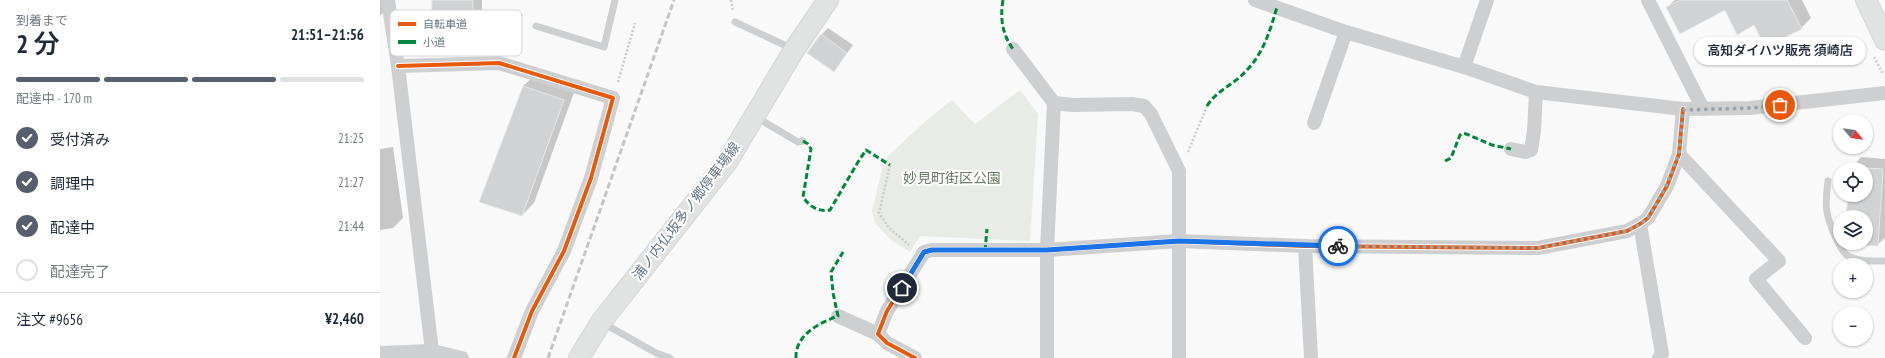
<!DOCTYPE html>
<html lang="ja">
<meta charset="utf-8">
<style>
:root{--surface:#fff;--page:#f2f2f3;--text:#1f2937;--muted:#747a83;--line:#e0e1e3;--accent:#56606c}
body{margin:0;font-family:"PT Sans Narrow","Noto Sans JP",sans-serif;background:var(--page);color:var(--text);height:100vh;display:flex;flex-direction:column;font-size:15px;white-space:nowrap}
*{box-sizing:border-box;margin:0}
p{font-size:13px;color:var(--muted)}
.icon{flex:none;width:22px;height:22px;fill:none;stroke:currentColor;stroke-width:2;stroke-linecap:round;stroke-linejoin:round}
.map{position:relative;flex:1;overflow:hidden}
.details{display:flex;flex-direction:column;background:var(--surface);width:380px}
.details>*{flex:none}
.needle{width:26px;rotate:119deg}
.buttons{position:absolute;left:1453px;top:114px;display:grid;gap:8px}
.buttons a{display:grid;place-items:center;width:40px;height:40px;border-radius:50%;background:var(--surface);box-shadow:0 1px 3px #0004;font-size:20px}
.pin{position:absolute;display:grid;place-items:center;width:34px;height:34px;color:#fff;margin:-17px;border:2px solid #fff;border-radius:50%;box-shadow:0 1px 4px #0007}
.courier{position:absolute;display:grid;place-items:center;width:40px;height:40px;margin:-20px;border:3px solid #1a73e8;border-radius:50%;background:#fff;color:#222;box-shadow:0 1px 5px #0007}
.bubble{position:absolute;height:28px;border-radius:14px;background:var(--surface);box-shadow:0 1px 3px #0004;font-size:13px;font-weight:600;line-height:28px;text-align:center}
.overview em{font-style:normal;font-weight:600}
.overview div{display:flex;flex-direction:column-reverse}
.overview{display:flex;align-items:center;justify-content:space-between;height:68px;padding:0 16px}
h1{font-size:26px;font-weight:600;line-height:30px}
.bar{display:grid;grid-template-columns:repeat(4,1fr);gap:6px 4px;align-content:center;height:48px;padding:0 16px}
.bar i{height:5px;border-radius:3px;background:var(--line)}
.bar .selected{background:var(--accent)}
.bar p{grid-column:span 4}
.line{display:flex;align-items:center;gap:10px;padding:0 16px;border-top:1px solid var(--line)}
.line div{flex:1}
ol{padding:0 16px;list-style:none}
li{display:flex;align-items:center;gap:12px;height:44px}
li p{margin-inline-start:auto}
li .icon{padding:4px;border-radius:50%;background:var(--accent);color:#fff;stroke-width:4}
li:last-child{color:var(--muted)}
li i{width:22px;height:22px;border:2px solid var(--line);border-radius:50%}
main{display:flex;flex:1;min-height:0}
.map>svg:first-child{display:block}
.green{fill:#e8ebe6}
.shadow{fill:#0003}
.building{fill:#d0d2d3;stroke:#e8e8e8}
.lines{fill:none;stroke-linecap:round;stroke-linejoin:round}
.secondary-casing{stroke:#d5d6d7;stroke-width:22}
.path{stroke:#cbcccd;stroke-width:2.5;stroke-dasharray:2 2;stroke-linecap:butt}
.service{stroke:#cecfd0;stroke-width:7}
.minor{stroke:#cecfd0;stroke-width:14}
.secondary{stroke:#e1e2e2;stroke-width:20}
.rail{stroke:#c3c5c6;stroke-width:3;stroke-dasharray:6 3;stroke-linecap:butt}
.quiet{stroke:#00873e;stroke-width:3;stroke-dasharray:6 3;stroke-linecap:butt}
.cycleway-casing{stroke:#fff;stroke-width:6}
.cycleway{stroke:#e8590c;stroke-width:4}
.done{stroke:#99a4ac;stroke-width:4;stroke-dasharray:0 7.2}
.route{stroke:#1a73e8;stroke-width:5}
.labels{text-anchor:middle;stroke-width:4;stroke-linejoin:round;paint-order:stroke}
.park-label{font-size:14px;fill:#687a64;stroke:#fff}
.street-label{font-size:14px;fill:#657683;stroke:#fff}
.key{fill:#fff;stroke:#d1d6da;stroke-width:1}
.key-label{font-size:11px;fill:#657683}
</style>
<main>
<section class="details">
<div class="overview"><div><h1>2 分</h1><p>到着まで</p></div><em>21:51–21:56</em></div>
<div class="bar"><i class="selected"></i><i class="selected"></i><i class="selected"></i><i></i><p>配達中 · 170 m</p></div>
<ol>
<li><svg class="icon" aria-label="check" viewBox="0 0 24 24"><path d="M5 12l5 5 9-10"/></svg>受付済み<p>21:25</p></li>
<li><svg class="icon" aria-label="check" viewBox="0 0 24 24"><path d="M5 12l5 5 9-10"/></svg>調理中<p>21:27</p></li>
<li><svg class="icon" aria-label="check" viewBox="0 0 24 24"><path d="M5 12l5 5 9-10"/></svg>配達中<p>21:44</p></li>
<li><i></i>配達完了</li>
</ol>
<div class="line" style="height:52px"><div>注文 #9656</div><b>¥2,460</b></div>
</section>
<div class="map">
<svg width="1505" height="358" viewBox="0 0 1505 358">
<rect width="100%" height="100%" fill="#f9f9f9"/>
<polygon class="green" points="640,90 658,114 650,241 540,236 530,252 511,240 495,223 492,211 502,169 508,156 549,118 572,100 595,124"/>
<g class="shadow">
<polygon points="0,0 4,0 5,11 0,16"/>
<polygon points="53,0 102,0 102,20 91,30"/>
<polygon points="1295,0 1422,0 1431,18 1421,28 1375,24 1346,9 1287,7"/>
<polygon points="448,28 473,45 454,71 441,35"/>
<polygon points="156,74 196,87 154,203 142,215 143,86"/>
<polygon points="13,147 23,218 13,228 0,230 0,149"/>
<polygon points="1481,157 1505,159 1505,238 1497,245 1466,243 1486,243 1486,217 1467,217 1469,195 1486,195 1486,169 1471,169"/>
</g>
<g class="building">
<polygon points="52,0 93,0 92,31 51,34"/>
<polygon points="1301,0 1407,0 1422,29 1385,47 1374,25 1357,35 1345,10 1300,34 1286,7"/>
<polygon points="441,34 467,53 454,72 427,53"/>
<polygon points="143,86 184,100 142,216 99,202"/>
<polygon points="1470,167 1503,169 1498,246 1465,244 1486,243 1486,217 1466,217 1468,195 1486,195 1486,169 1470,169"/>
</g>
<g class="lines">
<g class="secondary-casing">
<g id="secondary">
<polyline points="1486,0 1505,40"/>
<polyline points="199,358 221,322 347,162 414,50 448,0"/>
</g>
</g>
<g class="path">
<polyline points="351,0 353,11"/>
<polyline points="1494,57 1503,74"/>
<polyline points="238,82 255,23"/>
<polyline points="808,152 827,106"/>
<polyline points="510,165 499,213 509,228 529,245"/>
</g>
<g class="service">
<polyline points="355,22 413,49"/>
<polyline points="156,26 224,47 235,0"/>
<polyline points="376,117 418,142 423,141"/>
<path d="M1448,181C1447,191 1445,202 1447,212C1449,223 1459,250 1468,256C1480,262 1493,261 1505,261"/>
<polyline points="223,323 276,353 290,358"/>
</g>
<g class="minor">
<polyline points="8,0 18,66 52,351"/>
<polyline points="875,0 966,32 1084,67 1107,0"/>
<polyline points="1268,0 1323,109"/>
<polyline points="633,49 674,103 693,105 752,104 764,106 771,114 799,171 799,358"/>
<polyline points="18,66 119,63 233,98 211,178 184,251 152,311 134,358"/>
<polyline points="1084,67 1156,92 1303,109 1370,108 1505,93"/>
<polyline points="934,123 966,32"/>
<polyline points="1131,149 1145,152 1151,150 1154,131 1156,92"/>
<polyline points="1299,154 1399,261 1376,279 1425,338"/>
<polyline points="1260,224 1282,354 1279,358"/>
<polyline points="925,246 931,358"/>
<polyline points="458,316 498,334"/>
<polyline points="0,353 52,351 82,358"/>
<polyline points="535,358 507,343 498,334 507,311 544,252 552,250 667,250 799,241 925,246 1158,248 1247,231 1260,224 1268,218 1287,186 1299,154 1303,109"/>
<polyline points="667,358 667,250 674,103"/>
</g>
<use href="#secondary" class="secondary"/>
<polyline class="rail" points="168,358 294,0"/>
<g class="quiet">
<path d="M623,0C620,18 622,34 633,49"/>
<path d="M827,106C836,91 853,85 864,73C883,55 890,31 897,7"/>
<path d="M423,141L428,144L431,149L423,197C430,207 438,212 450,210L478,162L486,150L510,165"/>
<polyline points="1065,161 1071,158 1080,135 1084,133 1112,145 1131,149"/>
<polyline points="605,251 607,229"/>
<path d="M416,358C415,335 439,323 458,316L453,293L451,272L463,252"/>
</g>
<g class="cycleway-casing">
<g id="cycleway">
<polyline points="18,66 119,63 233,98 211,178 184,251 152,311 134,358"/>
<polyline points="535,358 507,343 498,334 507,311 544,252 552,250 667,250 799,241 925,246 1158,248 1247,231 1260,224 1268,218 1287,186 1299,154 1303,109"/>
</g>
</g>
<use href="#cycleway" class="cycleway"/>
</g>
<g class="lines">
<polyline class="done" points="958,246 1158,248 1247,231 1260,224 1268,218 1286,186 1299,154 1303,110 1370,108 1400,105"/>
<polyline class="route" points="522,288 544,252 552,250 667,250 799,241 958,246"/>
</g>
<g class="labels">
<g class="park-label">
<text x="572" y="183">妙見町街区公園</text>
</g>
<g class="street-label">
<text transform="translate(306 211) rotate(-53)" y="5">浦ノ内仏坂多ノ郷停車場線</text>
</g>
</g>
<rect x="10" y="10" width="132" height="46" rx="6" class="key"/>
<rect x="18" y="22" width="18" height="4" fill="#e8590c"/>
<rect x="18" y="40" width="18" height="4" fill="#00873e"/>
<g class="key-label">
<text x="43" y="28">自転車道</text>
<text x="43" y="46">小道</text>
</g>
</svg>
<div class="buttons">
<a><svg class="needle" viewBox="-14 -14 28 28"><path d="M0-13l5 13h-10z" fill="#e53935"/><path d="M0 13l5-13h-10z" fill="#747a83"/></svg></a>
<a><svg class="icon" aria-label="locate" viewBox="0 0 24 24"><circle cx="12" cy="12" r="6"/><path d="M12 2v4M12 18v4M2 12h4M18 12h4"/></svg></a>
<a><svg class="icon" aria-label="layers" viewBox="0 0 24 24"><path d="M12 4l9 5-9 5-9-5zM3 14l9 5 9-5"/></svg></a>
<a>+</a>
<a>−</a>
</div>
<div class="pin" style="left:1400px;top:105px;background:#ea580c"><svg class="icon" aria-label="bag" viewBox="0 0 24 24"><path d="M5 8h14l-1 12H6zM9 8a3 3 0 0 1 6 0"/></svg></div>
<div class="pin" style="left:522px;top:288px;background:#1f2937"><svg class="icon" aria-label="home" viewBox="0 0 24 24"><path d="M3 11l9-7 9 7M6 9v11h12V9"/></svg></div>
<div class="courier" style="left:958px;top:246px"><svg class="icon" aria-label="bike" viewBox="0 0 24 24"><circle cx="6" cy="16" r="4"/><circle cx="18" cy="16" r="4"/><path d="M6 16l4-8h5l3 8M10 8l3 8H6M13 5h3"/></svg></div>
<div class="bubble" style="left:1314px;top:37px;width:172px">高知ダイハツ販売 須崎店</div>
</div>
</main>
